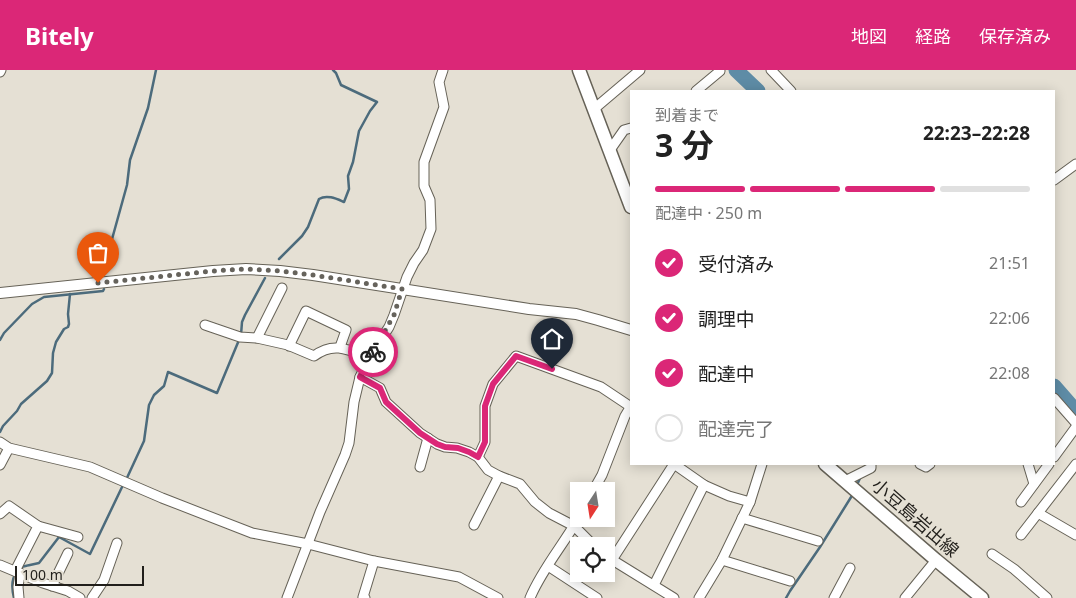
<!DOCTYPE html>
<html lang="ja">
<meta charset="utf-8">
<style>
:root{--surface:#fff;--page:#f2f2f2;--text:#222;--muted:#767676;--line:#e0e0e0;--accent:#db2777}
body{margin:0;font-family:"Noto Sans","Noto Sans JP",sans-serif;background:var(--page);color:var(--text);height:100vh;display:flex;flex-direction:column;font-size:19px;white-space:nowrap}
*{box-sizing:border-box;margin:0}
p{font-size:16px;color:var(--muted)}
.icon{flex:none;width:28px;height:28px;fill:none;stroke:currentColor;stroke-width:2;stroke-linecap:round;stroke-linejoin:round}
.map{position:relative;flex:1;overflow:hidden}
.side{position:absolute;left:630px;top:20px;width:425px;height:375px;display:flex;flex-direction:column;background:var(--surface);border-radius:0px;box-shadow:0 2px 12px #0003}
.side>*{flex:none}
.needle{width:32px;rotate:192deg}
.controls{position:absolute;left:570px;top:412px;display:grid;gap:10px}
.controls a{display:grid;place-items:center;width:45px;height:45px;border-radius:0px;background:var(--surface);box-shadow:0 2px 12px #0003;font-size:25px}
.scale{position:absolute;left:15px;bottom:12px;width:129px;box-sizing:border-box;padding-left:5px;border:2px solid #211f1b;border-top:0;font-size:14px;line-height:18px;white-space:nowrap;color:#211f1b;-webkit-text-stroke:4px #e5e0d4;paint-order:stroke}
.pin{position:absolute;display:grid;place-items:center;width:42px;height:42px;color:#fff;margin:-51px -21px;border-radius:50% 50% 50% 0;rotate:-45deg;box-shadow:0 0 5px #0007}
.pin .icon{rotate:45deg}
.courier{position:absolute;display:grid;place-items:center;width:50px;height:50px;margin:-25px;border:4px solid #db2777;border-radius:50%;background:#fff;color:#222;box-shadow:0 1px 6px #0007}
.head em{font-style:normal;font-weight:700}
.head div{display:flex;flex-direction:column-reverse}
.head{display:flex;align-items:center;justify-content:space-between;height:85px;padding:0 25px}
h1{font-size:32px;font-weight:700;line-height:38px}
.bar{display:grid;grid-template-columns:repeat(4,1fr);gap:8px 5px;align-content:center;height:60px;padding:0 25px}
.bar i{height:6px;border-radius:4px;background:var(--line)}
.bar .selected{background:var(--accent)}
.bar p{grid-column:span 4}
ol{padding:0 25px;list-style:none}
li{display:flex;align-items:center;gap:15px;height:55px}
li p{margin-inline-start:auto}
li .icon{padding:5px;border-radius:50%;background:var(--accent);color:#fff;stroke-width:4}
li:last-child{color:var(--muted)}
li i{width:28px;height:28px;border:2px solid var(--line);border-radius:50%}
header{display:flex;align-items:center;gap:30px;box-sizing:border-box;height:70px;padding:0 25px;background:var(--accent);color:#fff}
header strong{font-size:24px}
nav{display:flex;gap:28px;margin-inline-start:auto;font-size:18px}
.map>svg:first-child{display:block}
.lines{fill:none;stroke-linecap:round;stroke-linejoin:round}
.stream{stroke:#4c6b7c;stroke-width:2.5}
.river{stroke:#5e8ca6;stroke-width:15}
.minor-casing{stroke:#666257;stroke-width:11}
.tertiary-casing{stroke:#666257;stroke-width:12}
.secondary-casing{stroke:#666257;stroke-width:15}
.minor{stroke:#fff;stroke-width:9}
.tertiary{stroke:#fff;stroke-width:10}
.secondary{stroke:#fff;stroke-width:12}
.done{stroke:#66635c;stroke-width:5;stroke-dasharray:0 9}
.route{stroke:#db2777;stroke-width:6}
.labels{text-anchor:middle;stroke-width:5;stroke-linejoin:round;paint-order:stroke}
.street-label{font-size:18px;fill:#211f1b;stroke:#e5e0d4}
</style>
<header>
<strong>Bitely</strong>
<nav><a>地図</a><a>経路</a><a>保存済み</a></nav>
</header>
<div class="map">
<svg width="1076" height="528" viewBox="0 0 1076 528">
<rect width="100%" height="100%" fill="#e5e0d4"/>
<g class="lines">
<g class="stream">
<path d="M279,189L302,166L308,157L319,129C327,124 337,129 344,132L349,119L348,106L353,92L359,61L370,41L377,32L341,15L336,3L333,0"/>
<polyline points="106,202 109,180 127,115 130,90 148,38 156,0"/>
<polyline points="241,265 242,252 245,245 265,208"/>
<polyline points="0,270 4,263 32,234 44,227 103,221 104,219"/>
<polyline points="0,362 3,356 17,341 21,334 47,311 52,303 53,283 56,272 64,259 68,257 69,254 68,244 70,224"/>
<polyline points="126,410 144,371 149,335 154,325 164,316 168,302 217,323 239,270"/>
<polyline points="856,417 861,406"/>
<polyline points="21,497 39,493 59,467 90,484 123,415"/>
<path d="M14,528C12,520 11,510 16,503"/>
<polyline points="786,528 790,521 820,477 853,424"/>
</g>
<g class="river">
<polyline points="736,0 758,21"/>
<polyline points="1054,316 1076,341"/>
</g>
<g class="minor-casing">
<g id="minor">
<polyline points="771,0 791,21"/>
<polyline points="0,2 1,0"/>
<polyline points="696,21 720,1"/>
<polyline points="594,39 640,0"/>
<polyline points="610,80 624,60 631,58"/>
<polyline points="1054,110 1076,94"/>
<path d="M205,255L240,267L257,268L288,275L314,286C334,271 349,280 369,288"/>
<polyline points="257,268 282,218"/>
<polyline points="289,276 306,241 346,260 340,277"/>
<polyline points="360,307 380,318 386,332 420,363 437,374 445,377 457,378 469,382 478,387 488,400 499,406 520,414 535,432 549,443 574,456 594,476"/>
<polyline points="1054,328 1076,353"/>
<polyline points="0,372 9,378 90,397 162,428 252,463 308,474 374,491 459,507 498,528"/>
<polyline points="478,387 485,372 485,336 493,314 516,286 601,317 631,337"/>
<polyline points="1054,387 1076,357"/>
<polyline points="674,394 704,415 729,426 750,432"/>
<polyline points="920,394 926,397 930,394"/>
<polyline points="1028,394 1034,414"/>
<polyline points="0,395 9,378"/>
<polyline points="420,397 428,368"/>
<polyline points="845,411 871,398 871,394"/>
<polyline points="593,421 602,405 625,346 631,336"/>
<polyline points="1021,432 1049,394"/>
<polyline points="1038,443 1076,465"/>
<polyline points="0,444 9,436 38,456 15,501"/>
<polyline points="742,448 818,471"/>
<polyline points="474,455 499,406"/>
<polyline points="38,456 78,467"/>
<polyline points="1021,465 1076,394"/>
<polyline points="992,484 1014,499 1047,528"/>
<polyline points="606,486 674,528"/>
<polyline points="612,490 674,394"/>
<polyline points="722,490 790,511"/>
<polyline points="0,495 43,513 68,521 80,528"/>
<polyline points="548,496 597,528"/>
<polyline points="654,515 704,415"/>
<polyline points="52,516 68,483"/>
<polyline points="19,528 18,517 20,503"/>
<polyline points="92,528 104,510 117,473"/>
<polyline points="287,528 320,442 345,385 349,373 354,332 360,307 369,288 389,257 394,245 407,207 414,193 423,180 431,159 430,130 424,116 424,92 444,37 439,12 443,0"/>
<polyline points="365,528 363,527 374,491"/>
<path d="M530,528C542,499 564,474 579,447"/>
<polyline points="699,528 722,490 750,432 762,394"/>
<polyline points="834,528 850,498"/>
<polyline points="905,528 936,490"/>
</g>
</g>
<g class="tertiary-casing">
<polyline id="tertiary" points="0,223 213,201 246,199 280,201 313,205 529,239 576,244 598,250 631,260"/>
</g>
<g class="secondary-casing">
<g id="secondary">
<polyline points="579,0 631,137"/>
<polyline points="825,394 936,490 982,528"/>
</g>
</g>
<use href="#minor" class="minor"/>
<use href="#tertiary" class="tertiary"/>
<use href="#secondary" class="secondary"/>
</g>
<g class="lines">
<polyline class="done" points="98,213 213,201 246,199 280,201 313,205 402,219 394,245 373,282"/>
<polyline class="route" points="373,282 360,307 380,318 386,332 420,363 437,374 445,377 458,378 469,382 478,387 485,372 485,336 493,314 516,286 552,299"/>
</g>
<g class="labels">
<g class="street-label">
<text transform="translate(915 448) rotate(41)" y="6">小豆島岩出線</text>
</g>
</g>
</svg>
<div class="controls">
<a><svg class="needle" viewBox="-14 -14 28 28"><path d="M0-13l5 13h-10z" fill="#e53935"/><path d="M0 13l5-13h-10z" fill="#767676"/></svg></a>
<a><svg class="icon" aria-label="locate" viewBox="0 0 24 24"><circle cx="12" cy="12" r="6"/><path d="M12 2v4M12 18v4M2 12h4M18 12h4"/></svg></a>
</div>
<div class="scale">100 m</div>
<div class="pin" style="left:98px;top:213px;background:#ea580c"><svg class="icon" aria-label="bag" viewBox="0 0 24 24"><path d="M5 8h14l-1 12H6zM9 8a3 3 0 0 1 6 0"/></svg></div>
<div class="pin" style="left:552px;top:299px;background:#1f2937"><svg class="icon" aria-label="home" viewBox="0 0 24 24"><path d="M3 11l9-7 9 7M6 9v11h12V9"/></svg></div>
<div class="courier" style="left:373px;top:282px"><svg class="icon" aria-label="bike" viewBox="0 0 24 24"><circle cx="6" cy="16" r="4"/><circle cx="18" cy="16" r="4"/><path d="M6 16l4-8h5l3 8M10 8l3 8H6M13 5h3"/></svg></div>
<section class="side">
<div class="head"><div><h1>3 分</h1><p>到着まで</p></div><em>22:23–22:28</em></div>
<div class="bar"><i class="selected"></i><i class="selected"></i><i class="selected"></i><i></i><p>配達中 · 250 m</p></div>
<ol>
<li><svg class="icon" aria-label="check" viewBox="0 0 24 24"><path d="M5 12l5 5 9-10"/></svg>受付済み<p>21:51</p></li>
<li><svg class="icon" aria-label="check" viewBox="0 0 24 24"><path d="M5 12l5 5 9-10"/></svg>調理中<p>22:06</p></li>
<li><svg class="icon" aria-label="check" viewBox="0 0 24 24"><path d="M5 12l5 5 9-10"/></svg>配達中<p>22:08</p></li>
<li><i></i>配達完了</li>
</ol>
</section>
</div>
